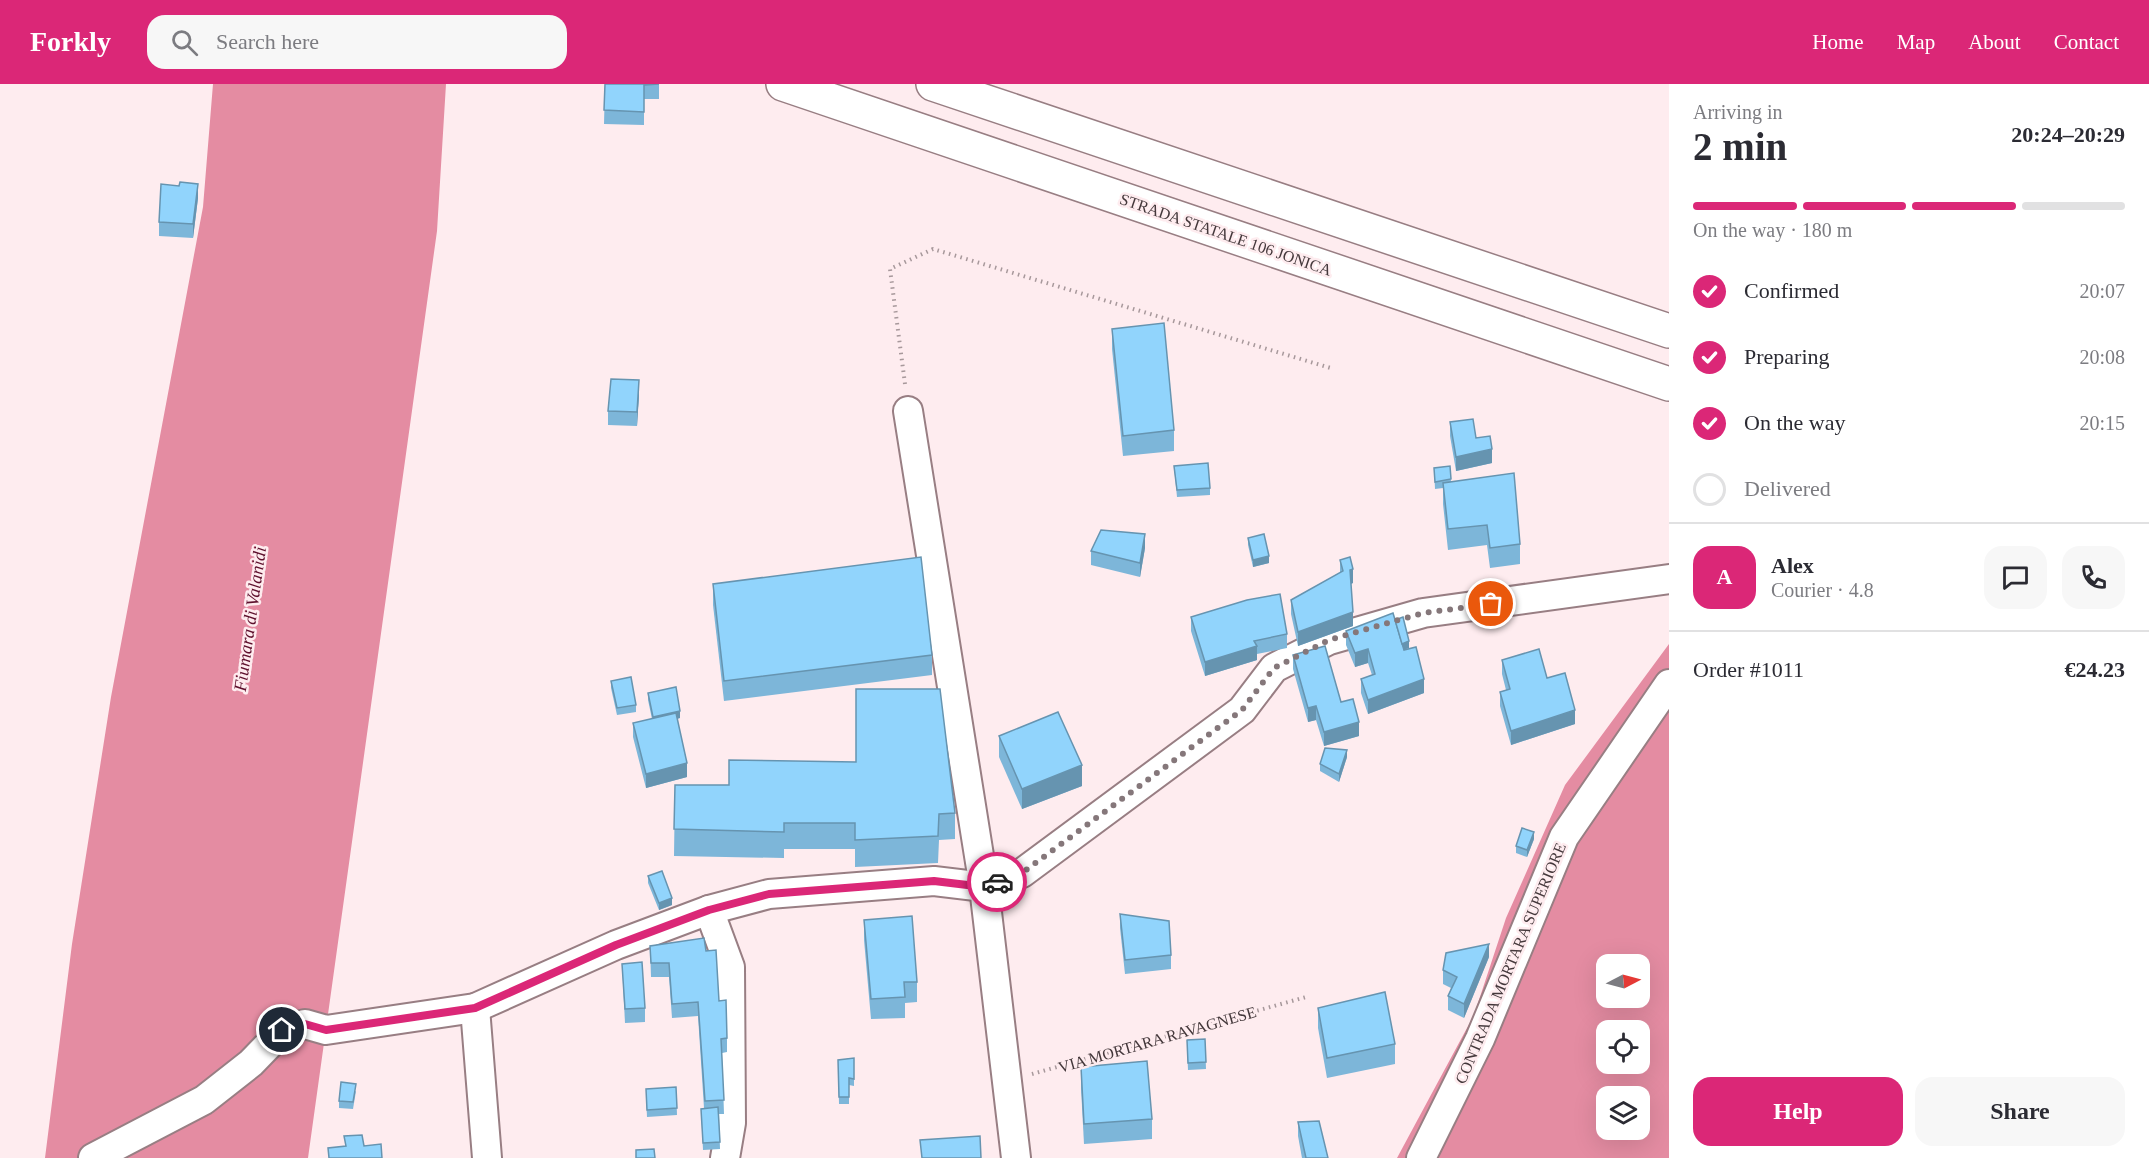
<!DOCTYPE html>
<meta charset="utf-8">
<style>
:root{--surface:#fff;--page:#f7f7f7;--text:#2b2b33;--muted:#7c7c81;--line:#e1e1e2;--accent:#db2777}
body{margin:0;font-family:"Times New Roman",serif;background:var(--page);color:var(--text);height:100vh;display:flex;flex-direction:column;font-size:22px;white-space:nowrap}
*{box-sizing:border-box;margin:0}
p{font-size:20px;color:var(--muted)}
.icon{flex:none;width:33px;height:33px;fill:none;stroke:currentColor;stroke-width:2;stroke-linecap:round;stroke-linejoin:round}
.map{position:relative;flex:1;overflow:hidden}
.panel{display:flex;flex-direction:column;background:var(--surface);width:480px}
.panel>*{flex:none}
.needle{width:39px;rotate:84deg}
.tools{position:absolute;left:1596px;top:870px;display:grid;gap:12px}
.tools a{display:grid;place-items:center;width:54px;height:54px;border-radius:12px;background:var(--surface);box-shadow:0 6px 24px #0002;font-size:30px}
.pin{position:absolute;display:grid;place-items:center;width:51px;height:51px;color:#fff;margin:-26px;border:3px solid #fff;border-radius:50%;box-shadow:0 2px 6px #0007}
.courier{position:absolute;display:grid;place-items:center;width:60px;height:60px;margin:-30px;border:4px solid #db2777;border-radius:50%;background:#fff;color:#222;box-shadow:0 2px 8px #0007}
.head em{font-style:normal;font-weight:700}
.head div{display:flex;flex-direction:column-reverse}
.head{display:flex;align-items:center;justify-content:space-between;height:102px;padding:0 24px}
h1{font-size:39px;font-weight:700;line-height:45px}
.bar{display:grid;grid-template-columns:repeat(4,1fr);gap:9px 6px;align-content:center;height:72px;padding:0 24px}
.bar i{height:8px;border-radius:4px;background:var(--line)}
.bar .on{background:var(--accent)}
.bar p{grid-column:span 4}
.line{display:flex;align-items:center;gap:15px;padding:0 24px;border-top:2px solid var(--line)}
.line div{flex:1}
.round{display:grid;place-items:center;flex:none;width:63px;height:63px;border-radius:18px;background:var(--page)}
ol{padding:0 24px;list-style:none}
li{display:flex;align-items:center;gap:18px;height:66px}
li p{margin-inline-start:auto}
li .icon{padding:6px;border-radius:50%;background:var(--accent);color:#fff;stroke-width:4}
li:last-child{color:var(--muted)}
li i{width:33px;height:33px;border:3px solid var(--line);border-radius:50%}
.primary-button{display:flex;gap:12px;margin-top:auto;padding:12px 24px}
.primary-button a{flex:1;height:69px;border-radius:18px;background:var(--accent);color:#fff;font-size:24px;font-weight:700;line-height:69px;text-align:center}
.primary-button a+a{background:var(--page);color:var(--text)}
header{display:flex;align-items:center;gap:36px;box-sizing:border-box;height:84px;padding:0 30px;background:var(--accent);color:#fff}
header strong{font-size:28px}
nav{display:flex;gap:33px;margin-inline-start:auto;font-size:21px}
.search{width:420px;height:54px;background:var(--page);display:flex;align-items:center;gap:15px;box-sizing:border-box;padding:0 21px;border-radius:18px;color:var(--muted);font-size:22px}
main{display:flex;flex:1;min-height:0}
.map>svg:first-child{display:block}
.water{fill:#e48ca2;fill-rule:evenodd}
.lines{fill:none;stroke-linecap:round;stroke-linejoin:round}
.minor-casing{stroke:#987e83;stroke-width:32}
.highway-casing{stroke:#987e83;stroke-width:36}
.path{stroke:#a7989b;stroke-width:4;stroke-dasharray:1.5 4.5;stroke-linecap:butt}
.minor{stroke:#fff;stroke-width:28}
.highway{stroke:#fff;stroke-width:33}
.wall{fill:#7db6d9}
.shaded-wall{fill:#6694b0}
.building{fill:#91d4fc;stroke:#6694b0;stroke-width:1.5}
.done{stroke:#85777a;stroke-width:6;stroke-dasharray:0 10.8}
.route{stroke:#db2777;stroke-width:8}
.labels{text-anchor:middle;stroke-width:5;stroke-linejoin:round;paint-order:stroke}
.street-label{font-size:16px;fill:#44383b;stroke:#feecef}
.water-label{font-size:18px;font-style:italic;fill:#5e102d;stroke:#feecef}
</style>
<header>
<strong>Forkly</strong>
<div class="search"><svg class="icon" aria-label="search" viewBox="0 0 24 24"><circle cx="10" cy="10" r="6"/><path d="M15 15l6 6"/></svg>Search here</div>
<nav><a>Home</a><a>Map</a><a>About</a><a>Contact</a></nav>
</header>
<main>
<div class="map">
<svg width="1669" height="1074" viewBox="0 0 1669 1074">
<rect width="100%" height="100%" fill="#feecef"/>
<g class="water">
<polygon points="213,0 446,0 437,147 308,1074 45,1074 72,860 111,613 203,123"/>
<path d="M1669,560V1074H1397L1474,931L1506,834L1565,701ZM1606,880H1640V914H1606ZM1606,946H1640V980H1606ZM1606,1012H1640V1046H1606Z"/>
</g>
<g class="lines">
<g class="minor-casing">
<g id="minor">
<polyline points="908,327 984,803 1016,1074"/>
<polyline points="709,826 730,883 731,1039 725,1074"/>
<polyline points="475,924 487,1074"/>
<polyline points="93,1074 204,1016 251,979 282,947 305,940 326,946 475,924 616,861 709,826 769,810 934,797 984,803 1022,789 1242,626 1274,584 1329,556 1423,529 1669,495"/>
<polyline points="1421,1074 1480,955 1564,753 1669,600"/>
</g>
</g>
<g class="highway-casing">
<g id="highway">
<polyline points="783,0 1669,300"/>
<polyline points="933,0 1669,247"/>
</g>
</g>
<g class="path">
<polyline points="905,300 890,185 933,165 1334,285"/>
<polyline points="1032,990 1306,913"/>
</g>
<use href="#minor" class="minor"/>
<use href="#highway" class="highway"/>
</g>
<g class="wall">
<polygon points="605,0 659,0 659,15 644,15 644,41 604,40"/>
<polygon points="179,102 198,114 193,154 159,152 159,138"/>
<polygon points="1112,245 1174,346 1174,367 1123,372 1112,265"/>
<polygon points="639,310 637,342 608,341 608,327"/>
<polygon points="1450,338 1476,354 1492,379 1456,387 1450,352"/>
<polygon points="1174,382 1210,404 1210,411 1177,413"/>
<polygon points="1450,382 1451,398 1520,460 1520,480 1490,484 1487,461 1448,466 1443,420 1443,404 1435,405 1434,384"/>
<polygon points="1248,454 1269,479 1253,483 1248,461"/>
<polygon points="1145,464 1140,493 1091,481 1091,467"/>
<polygon points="1340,476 1353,499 1351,500 1353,542 1298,562 1291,530 1291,516 1340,489"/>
<polygon points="713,500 932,571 932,591 724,617 713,521"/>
<polygon points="1191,533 1287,550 1287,564 1257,570 1257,576 1205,592 1191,547"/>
<polygon points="1395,536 1409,564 1403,566 1424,609 1368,630 1361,609 1361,595 1372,591 1368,579 1355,583 1346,561 1346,547"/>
<polygon points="1293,571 1341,618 1359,652 1324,662 1316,636 1308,638 1293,585"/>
<polygon points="1502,576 1547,594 1575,640 1511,661 1500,622 1500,608 1506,606 1502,590"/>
<polygon points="611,597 636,621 636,628 617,631 611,604"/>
<polygon points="648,609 680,634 677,635 687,693 646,704 633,653 633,639 652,635 648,616"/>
<polygon points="999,652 1082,702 1022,725 999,673"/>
<polygon points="1347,673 1339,698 1320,687 1320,680"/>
<polygon points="675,701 955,729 955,755 939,756 938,779 855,783 855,765 784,765 784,774 674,772"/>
<polygon points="1534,755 1527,773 1516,769 1516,762"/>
<polygon points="648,792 672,821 659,826 648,799"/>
<polygon points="1120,830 1171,871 1171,885 1125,890 1120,844"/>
<polygon points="864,836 917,898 917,918 905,919 905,934 871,935 864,856"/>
<polygon points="650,862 706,867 719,917 727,954 727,968 722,969 724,1030 719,1030 720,1065 703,1066 701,1025 704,1024 698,932 672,934 669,893 651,893"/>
<polygon points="1489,873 1464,934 1448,926 1448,912 1451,904 1443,900 1443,886"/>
<polygon points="622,880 645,924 645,938 625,939"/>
<polygon points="1318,924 1395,960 1395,980 1327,994 1318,944"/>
<polygon points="1205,955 1206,985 1188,986 1187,963"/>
<polygon points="854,974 854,1002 849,1001 849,1020 839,1020 838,976"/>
<polygon points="1081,983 1152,1035 1152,1055 1084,1060 1081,1004"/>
<polygon points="676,1003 677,1031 647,1033 646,1012"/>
<polygon points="356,1007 353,1025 339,1024 339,1017"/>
<polygon points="1298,1038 1328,1074 1302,1074 1298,1052"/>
</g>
<g class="shaded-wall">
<polygon points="198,100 198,114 193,154 193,140"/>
<polygon points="639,296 639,310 637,342 637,328"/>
<polygon points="1492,365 1492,379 1456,387 1456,373"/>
<polygon points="1145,450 1145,464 1140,493 1140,479"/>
<polygon points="1269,472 1269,479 1253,483 1253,476"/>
<polygon points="1353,485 1353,499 1350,500 1350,486"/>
<polygon points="1353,528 1353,542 1298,562 1298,548"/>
<polygon points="1409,557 1409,564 1400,567 1400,560"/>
<polygon points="1257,562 1257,576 1205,592 1205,578"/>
<polygon points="1368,565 1368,579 1355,583 1355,569"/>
<polygon points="1424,595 1424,609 1368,630 1368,616"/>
<polygon points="1316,622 1316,636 1308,638 1308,624"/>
<polygon points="1575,626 1575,640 1511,661 1511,647"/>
<polygon points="680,627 680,634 653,640 653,633"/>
<polygon points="1359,638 1359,652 1324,662 1324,648"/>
<polygon points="1347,666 1347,673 1339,698 1339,690"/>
<polygon points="687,679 687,693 646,704 646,690"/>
<polygon points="1082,681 1082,702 1022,725 1022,705"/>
<polygon points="1534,748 1534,755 1527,773 1527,766"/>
<polygon points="672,814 672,821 659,826 659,819"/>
<polygon points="1489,860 1489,873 1464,934 1464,920"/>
</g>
<g class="building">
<polygon points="605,0 659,0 644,1 644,28 604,26"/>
<polygon points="180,98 198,100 193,140 159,138 161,100 179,102"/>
<polygon points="1164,239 1174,346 1123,352 1112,245"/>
<polygon points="611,295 639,296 637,328 608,327"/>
<polygon points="1473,335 1476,354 1490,352 1492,365 1456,373 1450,338"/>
<polygon points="1208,379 1210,404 1177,406 1174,382"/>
<polygon points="1450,382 1451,395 1435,398 1434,384"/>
<polygon points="1514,389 1520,460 1490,464 1487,441 1448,445 1443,399"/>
<polygon points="1101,446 1145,450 1140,479 1091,467"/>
<polygon points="1264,450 1269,472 1253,476 1248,454"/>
<polygon points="921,473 932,571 724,597 713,500"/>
<polygon points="1350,473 1353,485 1350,486 1353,528 1298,548 1291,516 1343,487 1340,476"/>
<polygon points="1280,510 1287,550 1254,557 1257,562 1205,578 1191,533 1247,516"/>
<polygon points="1393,529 1404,566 1416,563 1424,595 1368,616 1361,595 1375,590 1368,565 1355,569 1346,547"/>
<polygon points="1403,533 1409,557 1402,560 1395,536"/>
<polygon points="1325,562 1341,618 1353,615 1359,638 1324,648 1316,622 1308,624 1293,571"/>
<polygon points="1539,565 1547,594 1565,589 1575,626 1511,647 1500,608 1510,605 1502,576"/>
<polygon points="631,593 636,621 617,624 611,597"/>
<polygon points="676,603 680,627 653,633 648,609"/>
<polygon points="856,605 940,605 955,729 939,730 938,752 855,756 855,739 784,739 784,748 674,745 675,701 729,701 729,676 856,678"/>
<polygon points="1058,628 1082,681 1022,705 999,652"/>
<polygon points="676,629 687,679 646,690 633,639"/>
<polygon points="1325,664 1347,666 1339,690 1320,680"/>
<polygon points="1522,744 1534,748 1527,766 1516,762"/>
<polygon points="662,787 672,814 659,819 648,792"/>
<polygon points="1120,830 1169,837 1171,871 1125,876"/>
<polygon points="912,832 917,898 904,898 905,913 871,915 864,836"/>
<polygon points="704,854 706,867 716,866 719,917 726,916 727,954 721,955 724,1016 705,1017 698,918 672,920 669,879 651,879 650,862"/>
<polygon points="1489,860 1464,920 1448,912 1457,893 1443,886 1446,869"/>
<polygon points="642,878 645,924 625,925 622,880"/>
<polygon points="1385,908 1395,960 1327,974 1318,924"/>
<polygon points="1205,955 1206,978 1188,979 1187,956"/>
<polygon points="854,974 854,995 849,994 849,1013 839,1013 838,976"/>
<polygon points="1147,977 1152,1035 1084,1040 1081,983"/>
<polygon points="341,998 356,1000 353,1018 339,1017"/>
<polygon points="676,1003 677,1024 647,1026 646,1005"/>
<polygon points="718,1023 720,1058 703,1059 701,1025"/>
<polygon points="1319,1037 1328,1074 1306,1074 1298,1038"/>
<polygon points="362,1051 364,1062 381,1060 382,1074 329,1074 328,1064 346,1062 344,1052"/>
<polygon points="980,1052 981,1074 922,1074 920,1056"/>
<polygon points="654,1065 655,1074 636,1074 636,1066"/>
</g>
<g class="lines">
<polyline class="done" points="997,798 1022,789 1242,626 1274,584 1329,556 1423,529 1491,520"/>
<polyline class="route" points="282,946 305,940 326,946 475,924 616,861 709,826 769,810 934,797 984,803 997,798"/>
</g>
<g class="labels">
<g class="street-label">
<text transform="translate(1226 150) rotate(19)" y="6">STRADA STATALE 106 JONICA</text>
<text transform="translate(1510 879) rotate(-67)" y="6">CONTRADA MORTARA SUPERIORE</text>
<text transform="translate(1157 955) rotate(-16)" y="6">VIA MORTARA RAVAGNESE</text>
</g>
<g class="water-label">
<text transform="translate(250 535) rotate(-82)" y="6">Fiumara di Valanidi</text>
</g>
</g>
</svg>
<div class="tools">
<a><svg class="needle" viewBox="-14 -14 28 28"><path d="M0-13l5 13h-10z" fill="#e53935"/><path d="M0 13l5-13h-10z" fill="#7c7c81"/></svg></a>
<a><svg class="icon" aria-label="locate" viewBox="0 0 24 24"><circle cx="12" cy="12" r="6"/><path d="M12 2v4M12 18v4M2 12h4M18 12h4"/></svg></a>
<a><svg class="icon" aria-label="layers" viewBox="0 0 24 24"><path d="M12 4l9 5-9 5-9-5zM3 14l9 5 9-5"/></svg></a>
</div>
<div class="pin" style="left:1491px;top:520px;background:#ea580c"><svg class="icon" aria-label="bag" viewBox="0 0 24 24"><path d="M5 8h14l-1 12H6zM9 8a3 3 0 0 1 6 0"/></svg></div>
<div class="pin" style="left:282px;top:946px;background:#1f2937"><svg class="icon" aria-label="home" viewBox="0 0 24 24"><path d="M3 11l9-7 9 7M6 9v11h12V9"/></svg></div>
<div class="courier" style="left:997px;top:798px"><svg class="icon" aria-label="car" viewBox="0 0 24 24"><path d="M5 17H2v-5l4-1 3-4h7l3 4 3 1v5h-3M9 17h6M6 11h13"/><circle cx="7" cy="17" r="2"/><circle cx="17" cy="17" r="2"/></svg></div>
</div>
<section class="panel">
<div class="head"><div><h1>2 min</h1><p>Arriving in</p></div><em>20:24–20:29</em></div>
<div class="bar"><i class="on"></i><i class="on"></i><i class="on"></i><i></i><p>On the way · 180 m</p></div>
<ol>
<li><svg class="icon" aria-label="check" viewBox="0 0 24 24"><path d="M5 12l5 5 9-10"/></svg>Confirmed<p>20:07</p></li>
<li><svg class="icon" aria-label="check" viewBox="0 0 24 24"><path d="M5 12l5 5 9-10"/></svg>Preparing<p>20:08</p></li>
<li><svg class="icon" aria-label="check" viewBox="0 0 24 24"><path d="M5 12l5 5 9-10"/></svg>On the way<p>20:15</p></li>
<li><i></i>Delivered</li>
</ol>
<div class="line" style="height:108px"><b class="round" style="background:var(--accent);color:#fff">A</b><div><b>Alex</b><p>Courier · 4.8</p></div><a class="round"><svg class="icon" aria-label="chat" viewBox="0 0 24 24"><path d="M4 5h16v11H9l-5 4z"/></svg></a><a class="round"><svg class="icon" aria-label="phone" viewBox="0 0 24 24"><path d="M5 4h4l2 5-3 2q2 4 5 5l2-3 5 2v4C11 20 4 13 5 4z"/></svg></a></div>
<div class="line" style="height:78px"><div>Order #1011</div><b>€24.23</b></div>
<div class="primary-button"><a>Help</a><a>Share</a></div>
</section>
</main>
